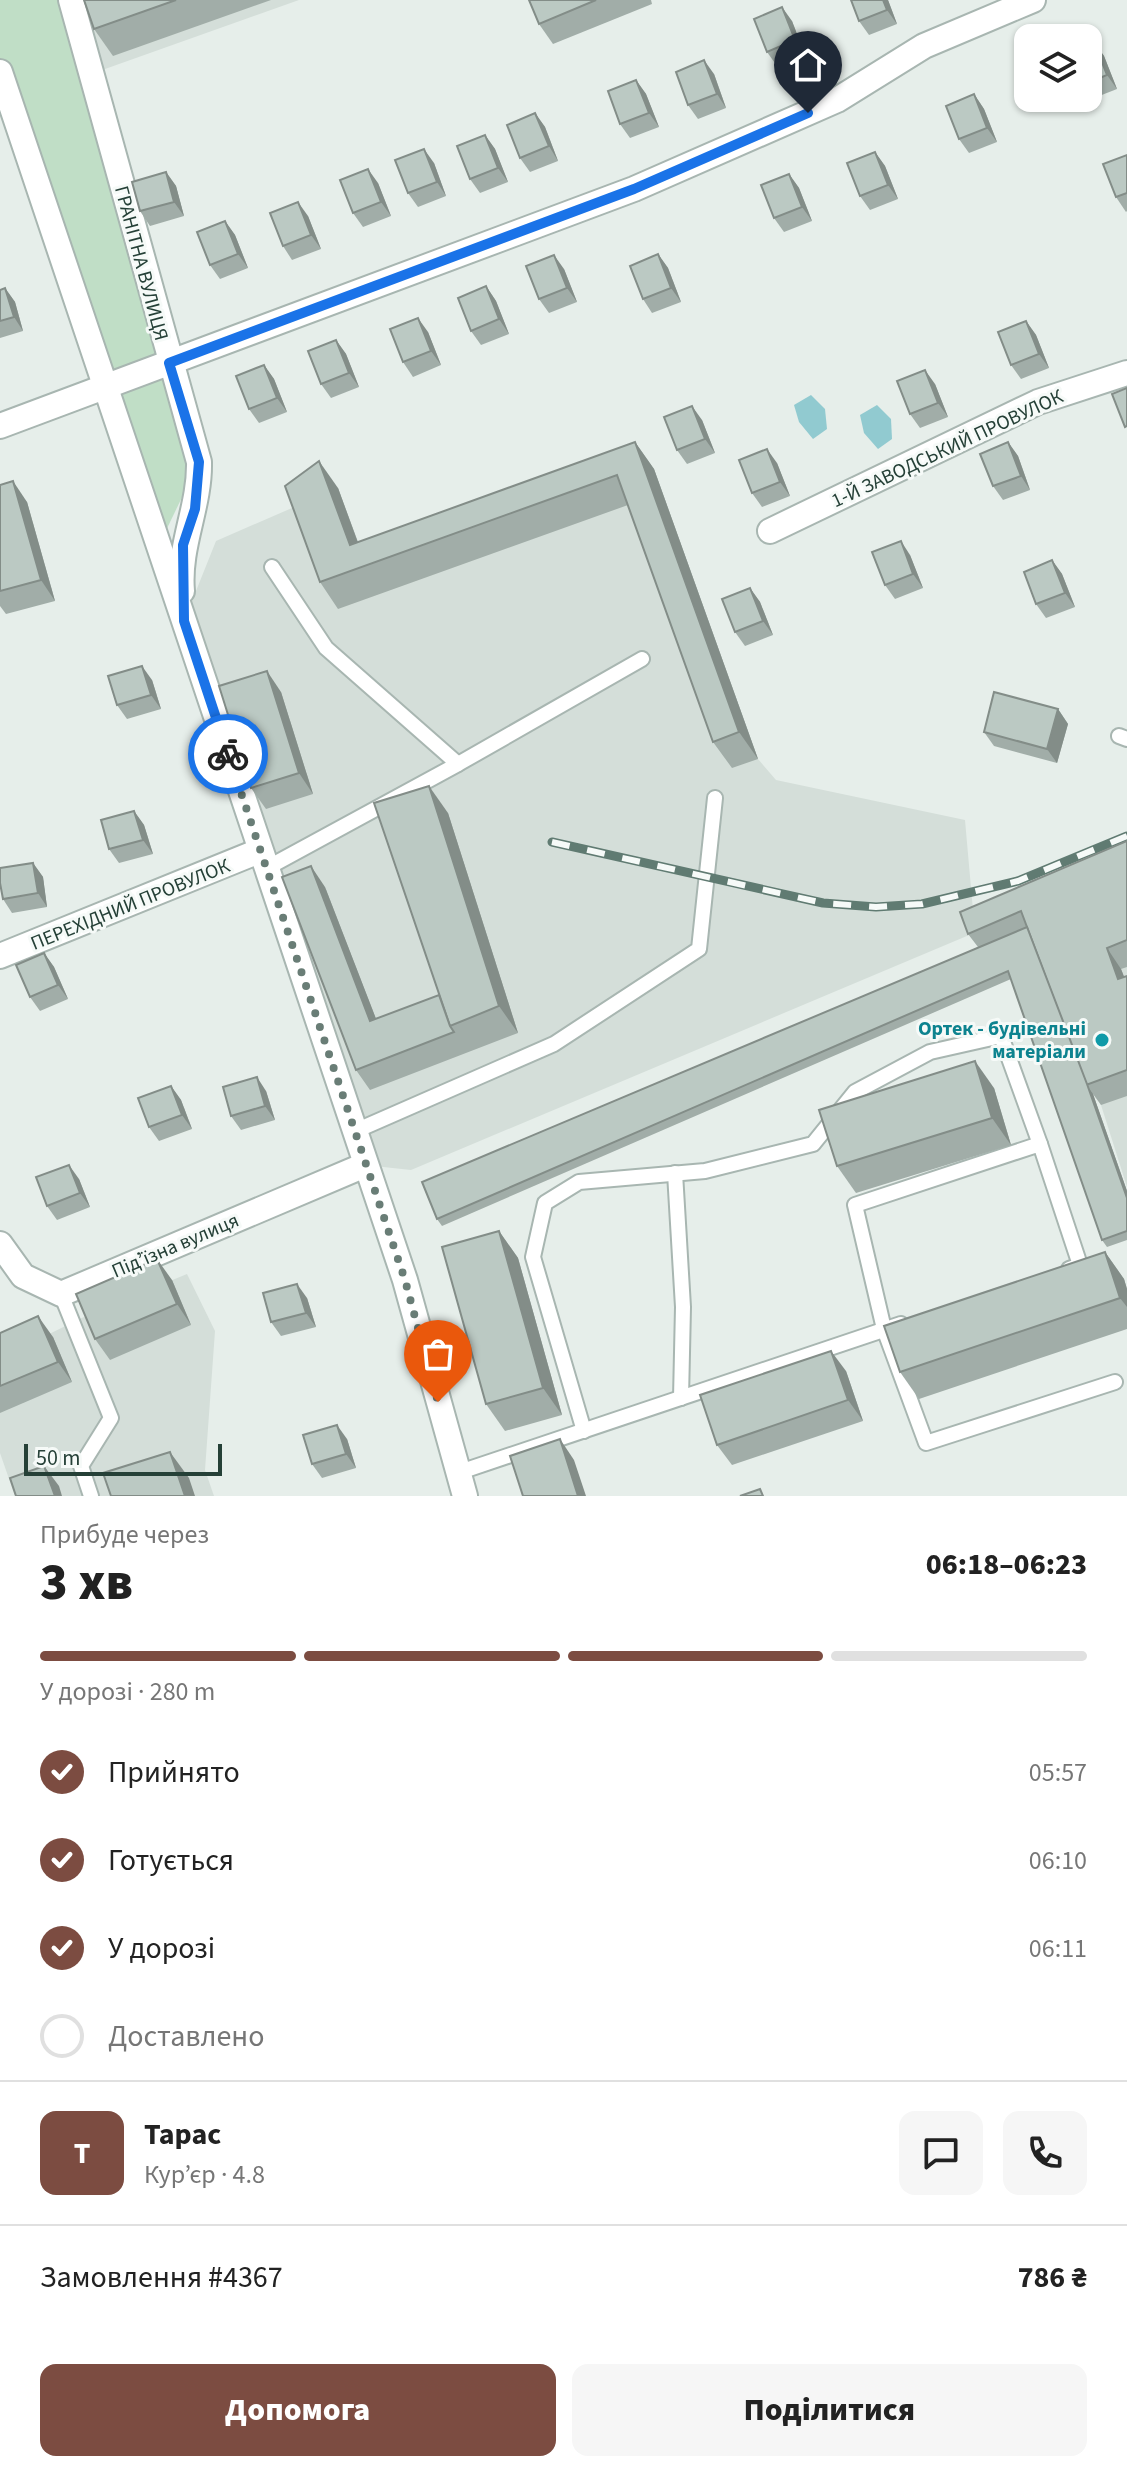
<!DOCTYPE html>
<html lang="uk">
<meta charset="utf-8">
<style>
:root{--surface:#fff;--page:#f6f6f6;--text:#222;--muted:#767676;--line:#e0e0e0;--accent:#7c4c41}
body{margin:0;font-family:"Source Sans 3",sans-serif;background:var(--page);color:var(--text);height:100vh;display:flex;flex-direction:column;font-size:30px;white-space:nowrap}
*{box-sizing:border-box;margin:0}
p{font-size:26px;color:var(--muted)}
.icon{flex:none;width:44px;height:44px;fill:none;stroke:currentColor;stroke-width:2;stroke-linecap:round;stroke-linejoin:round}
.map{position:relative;height:1496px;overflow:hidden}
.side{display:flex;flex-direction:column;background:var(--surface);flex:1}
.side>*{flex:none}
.buttons{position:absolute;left:1014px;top:24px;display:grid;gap:16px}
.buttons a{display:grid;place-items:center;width:88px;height:88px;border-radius:16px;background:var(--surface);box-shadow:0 2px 6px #0004;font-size:40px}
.scale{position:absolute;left:24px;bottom:20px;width:198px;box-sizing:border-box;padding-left:8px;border:4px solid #254037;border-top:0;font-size:22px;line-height:28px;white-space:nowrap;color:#254037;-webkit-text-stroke:6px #f6faf8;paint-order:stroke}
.pin{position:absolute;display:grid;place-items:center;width:68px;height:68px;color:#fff;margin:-82px -34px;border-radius:50% 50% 50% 0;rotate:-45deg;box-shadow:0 0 8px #0007}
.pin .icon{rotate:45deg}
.courier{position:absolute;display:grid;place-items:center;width:80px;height:80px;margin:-40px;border:6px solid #1a73e8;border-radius:50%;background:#fff;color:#222;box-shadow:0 2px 10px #0007}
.summary em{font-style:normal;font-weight:800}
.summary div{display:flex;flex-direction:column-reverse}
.summary{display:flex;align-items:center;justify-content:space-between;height:136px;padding:0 40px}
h1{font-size:52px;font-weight:800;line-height:60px}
.bar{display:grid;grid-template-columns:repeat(4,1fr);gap:12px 8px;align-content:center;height:96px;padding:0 40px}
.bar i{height:10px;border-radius:6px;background:var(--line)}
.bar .selected{background:var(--accent)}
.bar p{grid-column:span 4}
.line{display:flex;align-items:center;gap:20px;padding:0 40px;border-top:2px solid var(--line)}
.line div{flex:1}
.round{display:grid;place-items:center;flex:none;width:84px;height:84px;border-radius:16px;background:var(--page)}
ol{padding:0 40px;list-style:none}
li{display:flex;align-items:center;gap:24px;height:88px}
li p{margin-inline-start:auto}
li .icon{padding:8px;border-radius:50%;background:var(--accent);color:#fff;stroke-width:4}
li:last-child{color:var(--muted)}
li i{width:44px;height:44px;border:4px solid var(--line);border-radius:50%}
.action{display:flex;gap:16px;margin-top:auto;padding:16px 40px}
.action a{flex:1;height:92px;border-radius:16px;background:var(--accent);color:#fff;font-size:32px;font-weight:800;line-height:92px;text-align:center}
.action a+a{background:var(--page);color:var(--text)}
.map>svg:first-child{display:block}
.built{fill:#d4ded9}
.green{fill:#c0dec6}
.water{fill:#91cad0}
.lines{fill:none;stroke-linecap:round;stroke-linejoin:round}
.lane-casing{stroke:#a8b6b1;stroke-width:18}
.street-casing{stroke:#a8b6b1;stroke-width:28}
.lane{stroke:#fff;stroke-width:14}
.street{stroke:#fff;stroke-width:24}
.rail-casing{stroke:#607b72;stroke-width:9}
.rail{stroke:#f6faf8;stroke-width:6;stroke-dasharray:18;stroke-linecap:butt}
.wall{fill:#a1ada8}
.shaded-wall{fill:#838d88}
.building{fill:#bbc9c3;stroke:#838d88;stroke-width:2}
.done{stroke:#697d76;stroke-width:8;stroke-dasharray:0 14.4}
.route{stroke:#1a73e8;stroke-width:10}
.culture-dot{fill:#0f9aa8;stroke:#f6faf8;stroke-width:3}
.labels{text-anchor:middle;stroke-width:6;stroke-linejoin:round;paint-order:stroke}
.street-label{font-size:20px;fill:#254037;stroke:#f6faf8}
.culture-label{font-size:20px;font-weight:bold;fill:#0d838f;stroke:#f6faf8;text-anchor:end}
</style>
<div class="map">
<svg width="1127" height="1496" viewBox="0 0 1127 1496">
<rect width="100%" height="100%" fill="#e6eeea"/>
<g class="built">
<polygon points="71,0 299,0 91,74"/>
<polygon points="654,469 758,759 776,780 965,820 975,933 1127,868 1127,1187 1101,1105 1036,932 974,933 411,1170 365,1165 184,621 216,541 338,488 368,571"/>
<polygon points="187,1274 215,1331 205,1470 214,1496 15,1496 0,1453 0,1358 90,1314"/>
</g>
<polygon class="green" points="0,0 71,0 199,462 159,545 0,72"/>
<g class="water">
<polygon points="811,395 825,409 827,429 813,439 799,422 794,405"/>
<polygon points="877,405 891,419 892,439 878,449 864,433 860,415"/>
</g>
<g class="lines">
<g class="lane-casing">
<g id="lane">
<polyline points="1119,736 1127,739"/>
<polyline points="458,764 642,659"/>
<polyline points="265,869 458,764 326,648 272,567"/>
<polyline points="353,1132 554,1044 699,949 715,798"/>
<polyline points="675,1173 683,1307 681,1398"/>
<polyline points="1069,1269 1080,1265 1040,1144 855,1205 884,1329 926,1443 1115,1382"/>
<polyline points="61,1294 111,1418 81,1466 91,1496"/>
<polyline points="584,1431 533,1257 545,1203 579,1182 705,1171 813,1144 855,1092 930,1052 1001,1036 1040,1144"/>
<polyline points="457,1473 901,1324"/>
</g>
</g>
<g class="street-casing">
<g id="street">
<path d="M71,0L199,462C200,507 178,546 182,591"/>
<polyline points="0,72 405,1280 465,1496"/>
<polyline points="0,426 634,189 837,100 924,46 1033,0"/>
<polyline points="770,531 1038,402 1127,373"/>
<polyline points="0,956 259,851"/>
<polyline points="0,1244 23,1276 61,1294 365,1165"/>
</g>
</g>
<use href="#lane" class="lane"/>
<use href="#street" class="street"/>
<g class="rail-casing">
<polyline id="rail" points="552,842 823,903 876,907 922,904 1018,881 1127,836"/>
</g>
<use href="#rail" class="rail"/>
</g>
<g class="wall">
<polygon points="84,0 271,0 113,56 94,29"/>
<polygon points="529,0 651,0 652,4 553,44 539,24"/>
<polygon points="851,0 888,0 897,24 869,35 859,21"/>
<polygon points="792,21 805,55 777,66 767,52"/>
<polygon points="1094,42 1104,56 1117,89 1089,100 1087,98 1088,45"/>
<polygon points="714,74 726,108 698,119 688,105"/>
<polygon points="636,80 646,94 659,127 630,138 620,124"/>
<polygon points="974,94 984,109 997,142 969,153 959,139"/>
<polygon points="535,113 545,127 558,161 530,172 520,158"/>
<polygon points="485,135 495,149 508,182 480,193 470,179"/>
<polygon points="875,152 885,166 898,199 870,210 860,196"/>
<polygon points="1127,155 1127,211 1126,212 1116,197"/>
<polygon points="434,163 446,196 418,207 408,193"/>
<polygon points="166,172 176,186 184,216 150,226 140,211"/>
<polygon points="789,174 799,188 812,221 784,232 774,218"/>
<polygon points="378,183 391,216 363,227 353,213"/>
<polygon points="308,216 321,249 292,260 283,246"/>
<polygon points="225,221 235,235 248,268 220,279 210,265"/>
<polygon points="658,254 668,268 681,302 652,313 643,299"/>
<polygon points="564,269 577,302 549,313 539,299"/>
<polygon points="486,286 496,301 509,334 481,345 471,331"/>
<polygon points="5,288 15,302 23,331 0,338 0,290"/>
<polygon points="1026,321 1036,335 1049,368 1021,379 1011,365"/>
<polygon points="428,332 441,365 413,377 403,362"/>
<polygon points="336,340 346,354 359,387 331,398 321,384"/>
<polygon points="264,365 274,379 287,412 259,423 249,409"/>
<polygon points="935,384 948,417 920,428 910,414"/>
<polygon points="702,420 715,453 687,464 677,450"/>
<polygon points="635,442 654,469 758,759 732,768 713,742 628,505 338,609 320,582 338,488 358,542"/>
<polygon points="1008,442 1018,456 1030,490 1003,500 993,486"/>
<polygon points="777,463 790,496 762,507 752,493"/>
<polygon points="0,485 27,502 55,601 6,614 0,606"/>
<polygon points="910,555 923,588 895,599 885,585"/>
<polygon points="1052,560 1062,574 1075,607 1046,618 1036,604"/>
<polygon points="750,588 760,602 773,635 745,646 735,632"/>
<polygon points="152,680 161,709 127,719 117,705"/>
<polygon points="281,692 313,794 266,809 251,788"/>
<polygon points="1058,709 1068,724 1057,763 994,746 984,732"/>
<polygon points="134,811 144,825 153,854 119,863 109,849"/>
<polygon points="448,813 518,1033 370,1090 356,1070 325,887 376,1019 439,995"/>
<polygon points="1127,841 1127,967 1121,969 1124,977 1127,976 1127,1096 1101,1105 1093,1094 1127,1191 1127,1240 1107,1247 1102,1240 1011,979 442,1226 437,1219 978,947 968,934"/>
<polygon points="33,863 43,877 47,907 12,913 3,899"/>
<polygon points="44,953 54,967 68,999 40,1011 30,997"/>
<polygon points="171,1086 181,1100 192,1129 159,1141 149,1127"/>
<polygon points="994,1088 1011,1145 856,1193 837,1166"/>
<polygon points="266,1091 275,1120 241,1130 231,1116"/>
<polygon points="79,1179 90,1207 57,1220 47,1206"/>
<polygon points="499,1231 518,1258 562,1415 505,1431 486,1404"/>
<polygon points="1105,1252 1124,1279 1127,1289 1127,1329 919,1399 900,1372"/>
<polygon points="172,1280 191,1325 110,1360 95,1339"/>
<polygon points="307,1298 316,1327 281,1336 271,1322"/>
<polygon points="0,1333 53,1337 72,1382 0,1413"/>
<polygon points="846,1371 863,1421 732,1465 717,1445"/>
<polygon points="347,1439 356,1468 322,1478 312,1464"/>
</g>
<g class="shaded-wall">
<polygon points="883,0 888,0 897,24 887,10"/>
<polygon points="782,7 792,21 805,55 795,40"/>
<polygon points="1094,42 1104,56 1117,89 1107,75"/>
<polygon points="704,60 714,74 726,108 717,94"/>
<polygon points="636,80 646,94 659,127 649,113"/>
<polygon points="974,94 984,109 997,142 987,128"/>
<polygon points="535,113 545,127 558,161 549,146"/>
<polygon points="485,135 495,149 508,182 498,168"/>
<polygon points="424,149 434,163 446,196 437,182"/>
<polygon points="875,152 885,166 898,199 888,185"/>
<polygon points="368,169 378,183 391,216 381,202"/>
<polygon points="166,172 176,186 184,216 174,202"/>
<polygon points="789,174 799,188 812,221 802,207"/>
<polygon points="298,202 308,216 321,249 311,235"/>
<polygon points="225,221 235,235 248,268 238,254"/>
<polygon points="658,254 668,268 681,302 671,288"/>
<polygon points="554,255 564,269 577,302 567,288"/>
<polygon points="486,286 496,301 509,334 499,319"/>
<polygon points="5,288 15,302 23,331 14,317"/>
<polygon points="418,318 428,332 441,365 431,351"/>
<polygon points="1026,321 1036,335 1049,368 1039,354"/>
<polygon points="336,340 346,354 359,387 349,373"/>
<polygon points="264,365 274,379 287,412 277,398"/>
<polygon points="925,370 935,384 948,417 938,403"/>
<polygon points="692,406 702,420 715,453 705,439"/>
<polygon points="635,442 654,469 758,759 739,732"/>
<polygon points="1008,442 1018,456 1030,490 1021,476"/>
<polygon points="767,449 777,463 790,496 780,482"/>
<polygon points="319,461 338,488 366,565 350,545"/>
<polygon points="13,481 27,502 55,601 41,580"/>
<polygon points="901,541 910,555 923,588 913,574"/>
<polygon points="1052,560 1062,574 1075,607 1065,593"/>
<polygon points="750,588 760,602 773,635 763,621"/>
<polygon points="142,666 152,680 161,709 151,695"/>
<polygon points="267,671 281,692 313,794 299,773"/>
<polygon points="1058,709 1068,724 1057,763 1047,749"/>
<polygon points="429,786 448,813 518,1033 499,1006"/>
<polygon points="134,811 144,825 153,854 143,840"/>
<polygon points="33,863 43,877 47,907 38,893"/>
<polygon points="311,866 325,887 385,1042 370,1021"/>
<polygon points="1107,948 1121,969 1127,984 1118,979"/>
<polygon points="44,953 54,967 68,999 58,985"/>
<polygon points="975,1061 994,1088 1011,1145 992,1118"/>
<polygon points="257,1077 266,1091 275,1120 265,1106"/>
<polygon points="171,1086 181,1100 192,1129 182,1115"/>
<polygon points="1088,1087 1093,1094 1127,1191 1127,1198"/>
<polygon points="69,1165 79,1179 90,1207 80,1193"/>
<polygon points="499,1231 518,1258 562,1415 543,1388"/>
<polygon points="1105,1252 1124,1279 1127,1289 1127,1307 1120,1298"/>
<polygon points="157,1259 172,1280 191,1325 177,1304"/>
<polygon points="297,1284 307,1298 316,1327 306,1313"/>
<polygon points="38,1316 53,1337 72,1382 58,1362"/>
<polygon points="831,1351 846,1371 863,1421 848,1400"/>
<polygon points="337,1425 347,1439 356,1468 346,1454"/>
<polygon points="560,1439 574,1460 586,1496 578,1496"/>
<polygon points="170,1452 189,1478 195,1496 185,1496"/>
<polygon points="44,1466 59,1486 62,1496 55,1496"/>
</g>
<g class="building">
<polygon points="84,0 176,0 94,29"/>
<polygon points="529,0 596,0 539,24"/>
<polygon points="851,0 883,0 887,10 859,21"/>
<polygon points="782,7 795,40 767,52 754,19"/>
<polygon points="1094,42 1107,75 1088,83 1088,45"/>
<polygon points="704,60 717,94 688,105 676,72"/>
<polygon points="636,80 649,113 620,124 608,91"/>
<polygon points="974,94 987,128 959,139 946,106"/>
<polygon points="535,113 549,146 520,158 507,125"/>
<polygon points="485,135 498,168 470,179 457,146"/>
<polygon points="424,149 437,182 408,193 395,160"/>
<polygon points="875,152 888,185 860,196 847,163"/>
<polygon points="1127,155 1127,193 1116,197 1103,164"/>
<polygon points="368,169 381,202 353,213 340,180"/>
<polygon points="166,172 174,202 140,211 132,182"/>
<polygon points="789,174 802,207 774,218 761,185"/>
<polygon points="298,202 311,235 283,246 270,213"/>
<polygon points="225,221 238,254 210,265 197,232"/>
<polygon points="658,254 671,288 643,299 630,266"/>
<polygon points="554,255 567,288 539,299 526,266"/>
<polygon points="486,286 499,319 471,331 458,298"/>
<polygon points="5,288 14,317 0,321 0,290"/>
<polygon points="418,318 431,351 403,362 390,329"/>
<polygon points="1026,321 1039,354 1011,365 998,332"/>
<polygon points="336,340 349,373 321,384 308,351"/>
<polygon points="264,365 277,398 249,409 236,376"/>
<polygon points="925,370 938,403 910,414 897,381"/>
<polygon points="1127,388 1127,426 1125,427 1112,394"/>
<polygon points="692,406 705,439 677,450 664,417"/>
<polygon points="635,442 739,732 713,742 617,475 320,582 285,486 319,461 350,545"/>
<polygon points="1008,442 1021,476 993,486 980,454"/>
<polygon points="767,449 780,482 752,493 739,460"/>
<polygon points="13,481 41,580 0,591 0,485"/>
<polygon points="901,541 913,574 885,585 872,552"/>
<polygon points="1052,560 1065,593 1036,604 1024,572"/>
<polygon points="750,588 763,621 735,632 722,599"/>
<polygon points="142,666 151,695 117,705 108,676"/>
<polygon points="267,671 299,773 251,788 219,686"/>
<polygon points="994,692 1058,709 1047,749 984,732"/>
<polygon points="429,786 499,1006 450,1026 374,803"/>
<polygon points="134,811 143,840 109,849 101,820"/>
<polygon points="1127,841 1127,940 1107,948 1118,979 1127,976 1127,1070 1086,1085 1021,911 968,934 960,912"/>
<polygon points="33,863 38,893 3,899 0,883 0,868"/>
<polygon points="311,866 370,1021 439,995 450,1026 454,1032 356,1070 282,877"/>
<polygon points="1027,927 1087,1084 1127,1198 1127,1231 1102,1240 1008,971 437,1219 422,1182"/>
<polygon points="44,953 58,985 30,997 16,965"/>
<polygon points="975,1061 992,1118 837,1166 819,1110"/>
<polygon points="257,1077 265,1106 231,1116 223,1087"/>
<polygon points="171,1086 182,1115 149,1127 138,1098"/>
<polygon points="69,1165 80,1193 47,1206 36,1177"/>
<polygon points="499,1231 543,1388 486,1404 442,1247"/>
<polygon points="1105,1252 1120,1298 900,1372 884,1326"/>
<polygon points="157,1259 177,1304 95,1339 76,1294"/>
<polygon points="297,1284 306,1313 271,1322 263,1293"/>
<polygon points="38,1316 58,1362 0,1386 0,1333"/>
<polygon points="831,1351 848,1400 717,1445 700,1395"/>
<polygon points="337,1425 346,1454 312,1464 303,1435"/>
<polygon points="560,1439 578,1496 523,1496 510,1456"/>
<polygon points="170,1452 185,1496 111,1496 103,1473"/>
<polygon points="44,1466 55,1496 16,1496 10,1478"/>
<polygon points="760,1489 763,1496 740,1496"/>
</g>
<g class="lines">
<polyline class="done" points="228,754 405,1280 438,1402"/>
<polyline class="route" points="228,754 184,621 183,545 195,509 199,462 169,363 634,189 808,113"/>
</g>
<circle class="culture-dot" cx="1102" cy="1040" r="8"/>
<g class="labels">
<g class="street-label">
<text transform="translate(142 263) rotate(75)" y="7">ГРАНІТНА ВУЛИЦЯ</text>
<text transform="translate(947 448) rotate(-25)" y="7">1-Й ЗАВОДСЬКИЙ ПРОВУЛОК</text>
<text transform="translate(130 904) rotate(-22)" y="7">ПЕРЕХІДНИЙ ПРОВУЛОК</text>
<text transform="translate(175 1245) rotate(-23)" y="7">Підʼїзна вулиця</text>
</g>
<g class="culture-label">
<text x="1086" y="1035">Ортек - будівельні<tspan x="1086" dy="23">матеріали</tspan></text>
</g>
</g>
</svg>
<div class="buttons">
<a><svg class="icon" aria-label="layers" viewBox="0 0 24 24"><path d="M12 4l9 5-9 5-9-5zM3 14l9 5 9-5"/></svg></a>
</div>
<div class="scale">50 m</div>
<div class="pin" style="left:438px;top:1402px;background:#ea580c"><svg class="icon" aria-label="bag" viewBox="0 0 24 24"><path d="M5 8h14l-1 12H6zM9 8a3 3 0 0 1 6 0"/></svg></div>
<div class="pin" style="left:808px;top:113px;background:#1f2937"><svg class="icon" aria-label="home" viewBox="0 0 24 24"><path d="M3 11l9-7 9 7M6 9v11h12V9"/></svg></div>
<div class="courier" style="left:228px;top:754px"><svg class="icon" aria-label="bike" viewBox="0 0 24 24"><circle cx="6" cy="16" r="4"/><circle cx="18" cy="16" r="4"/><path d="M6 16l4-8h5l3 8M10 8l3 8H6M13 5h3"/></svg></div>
</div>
<section class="side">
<div class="summary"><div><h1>3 хв</h1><p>Прибуде через</p></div><em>06:18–06:23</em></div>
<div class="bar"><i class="selected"></i><i class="selected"></i><i class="selected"></i><i></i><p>У дорозі · 280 m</p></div>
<ol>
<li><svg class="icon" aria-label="check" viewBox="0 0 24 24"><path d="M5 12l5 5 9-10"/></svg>Прийнято<p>05:57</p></li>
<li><svg class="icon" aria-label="check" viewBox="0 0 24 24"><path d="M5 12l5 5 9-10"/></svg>Готується<p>06:10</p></li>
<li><svg class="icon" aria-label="check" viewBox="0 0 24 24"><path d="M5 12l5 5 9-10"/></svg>У дорозі<p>06:11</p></li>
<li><i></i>Доставлено</li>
</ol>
<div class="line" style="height:144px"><b class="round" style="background:var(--accent);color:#fff">Т</b><div><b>Тарас</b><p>Кур’єр · 4.8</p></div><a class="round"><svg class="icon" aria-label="chat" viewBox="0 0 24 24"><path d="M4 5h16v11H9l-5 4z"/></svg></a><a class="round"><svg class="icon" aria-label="phone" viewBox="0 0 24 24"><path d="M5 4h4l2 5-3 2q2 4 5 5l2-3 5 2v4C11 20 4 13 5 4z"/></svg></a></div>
<div class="line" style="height:104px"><div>Замовлення #4367</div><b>786 ₴</b></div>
<div class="action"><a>Допомога</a><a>Поділитися</a></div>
</section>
